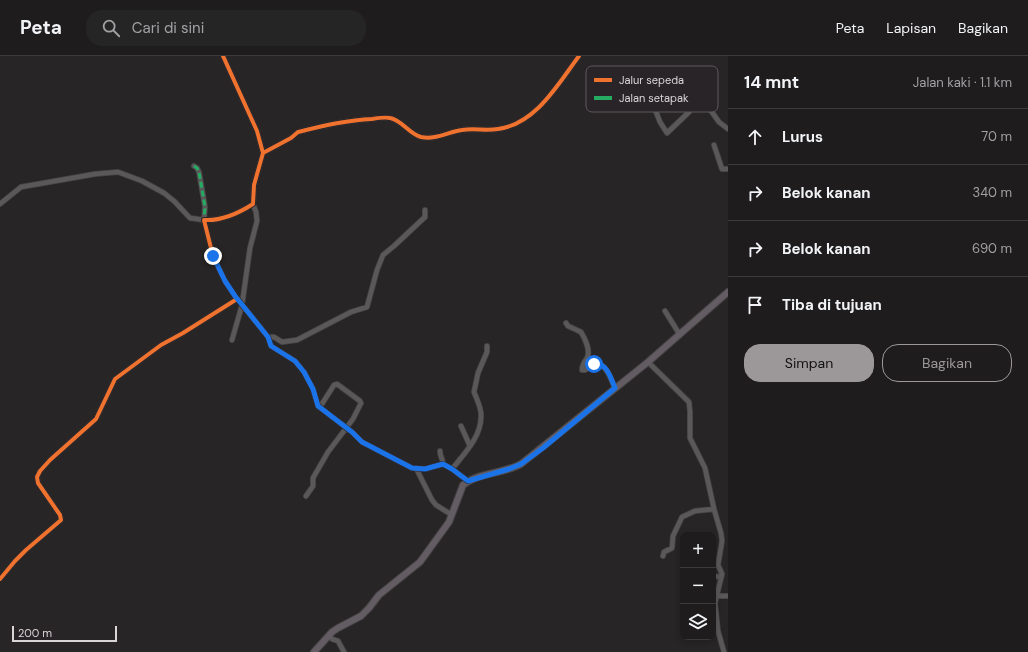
<!DOCTYPE html>
<html lang="id">
<head>
<meta charset="utf-8">
<style>
  body { margin:0; font-family:"DM Sans",sans-serif; background:#262526; color:#f1f3f6 }
  .controls { position:absolute; right:12px; bottom:12px; display:grid; overflow:hidden; border-radius:8px; box-shadow:0 2px 6px #0003 }
  .controls button { width:36px; height:36px; display:grid; place-items:center; padding:0; border:0; border-bottom:1px solid #3c3a3b; background:#1e1c1d; color:#f1f3f6; font:20px sans-serif }
  .scale { position:absolute; left:12px; bottom:10px; width:105px; box-sizing:border-box; padding-left:4px; border:2px solid #dad6d8; border-top:0; font-size:11px; line-height:14px; white-space:nowrap; color:#dad6d8; -webkit-text-stroke:3px #292427; paint-order:stroke }
  .stop { position:absolute; width:12px; height:12px; margin:-9px; border:3px solid #1a73e8; border-radius:50%; background:#fff }
  .stop.end { background:#1a73e8; border-color:#fff; box-shadow:0 1px 4px #0008 }
  .list { margin:0; padding:0; list-style:none }
  h2 { display:flex; justify-content:space-between; align-items:center; height:52px; margin:0; padding:0 16px; font-size:17px }
  h2 small { font-size:13px; font-weight:400; color:#a1a1a4 }
  .list li { display:grid; grid-template-columns:26px 1fr auto; gap:12px; align-items:center; box-sizing:border-box; height:56px; padding:0 16px; border-top:1px solid #3c3a3b }
  .list b { display:block; font-size:15px; white-space:nowrap }
  .list em { font-size:13px; font-style:normal; color:#a1a1a4 }
  .actions { display:flex; gap:8px; padding:12px 16px }
  .actions a { flex:1; padding:9px 0; border:1px solid #9c989a; border-radius:16px; text-align:center; font-size:14px; color:#9c989a }
  .actions .main { background:#9c989a; color:#111 }
  .icon { flex:none; width:22px; height:22px; fill:none; stroke:currentColor; stroke-width:2; stroke-linecap:round; stroke-linejoin:round }
  .map { position:relative; flex:none; width:728px; height:596px; overflow:hidden }
  header { display:flex; align-items:center; gap:24px; box-sizing:border-box; height:56px; padding:0 20px; background:#1e1c1d; border-bottom:1px solid #3c3a3b }
  header strong { font-size:19px }
  nav { display:flex; gap:22px; margin-inline-start:auto; font-size:14px }
  .search { width:280px; height:36px; background:#262526; display:flex; align-items:center; gap:10px; box-sizing:border-box; padding:0 14px; border-radius:16px; color:#a1a1a4; font-size:15px }
  main { display:flex }
  aside { flex:1; background:#1e1c1d }
  .map>svg:first-child { display:block }
  .lines { fill:none; stroke-linecap:round; stroke-linejoin:round }
  .minor-casing { stroke:#454344; stroke-width:6 }
  .major-casing { stroke:#454344; stroke-width:8 }
  .minor { stroke:#5a5859; stroke-width:4.5 }
  .major { stroke:#645c63; stroke-width:6 }
  .quiet { stroke:#26ab63; stroke-width:3; stroke-dasharray:6 3; stroke-linecap:butt }
  .cycleway-casing { stroke:#292427; stroke-width:6 }
  .cycleway { stroke:#ef722f; stroke-width:4 }
  .route { stroke:#1a73e8; stroke-width:5 }
  .key { fill:#292427; stroke:#5e595c; stroke-width:1 }
  .key-label { font-size:11px; fill:#dad6d8 }
</style>
</head>
<body>
<header>
<strong>Peta</strong>
<div class="search"><svg class="icon" aria-label="search" viewBox="0 0 24 24"><circle cx="10" cy="10" r="6"/><path d="M15 15l6 6"/></svg>Cari di sini</div>
<nav><a>Peta</a><a>Lapisan</a><a>Bagikan</a></nav>
</header>
<main>
<div class="map">
<svg width="728" height="596" viewBox="0 0 728 596">
  <rect width="100%" height="100%" fill="#282527"/>
  <g class="lines">
    <defs>
      <path id="minor" d="M 223,0 L 257,75 L 263,97 L 254,129 L 253,148 C 239,157 221,165 204,164 L 213,200 L 225,225 L 235,240 L 268,281 L 271,290 L 295,305 L 304,316 L 313,333 L 318,350 L 353,377 L 362,386 L 412,412 L 425,413 L 443,408 L 452,413 L 468,425
        M 668,37 L 679,38 L 690,51 L 697,46 L 709,52 L 719,66 L 728,73
        M 653,48 L 660,66 L 667,77 L 689,56 L 691,50
        M 714,89 L 722,113 L 728,113
        M 263,97 L 291,82 L 298,76 C 323,70 347,64 372,63 C 378,62 385,61 390,62 C 402,64 409,78 421,81 C 436,84 448,76 462,74 C 474,72 486,75 498,73 C 536,68 558,28 579,0
        M 0,148 L 21,131 L 95,118 L 118,116 L 142,125 L 164,137 L 174,145 L 190,162 L 204,164 L 205,151 L 199,116 L 197,112 L 194,110
        M 665,255 L 680,279
        M 566,267 L 568,270 L 581,276 C 585,283 591,294 587,302 C 584,306 582,309 582,314 L 585,314 L 596,307 C 608,310 610,322 615,332
        M 268,281 L 274,281 L 282,286 L 297,284 L 351,256 L 367,251 L 377,214 L 383,199 L 394,190 L 425,161 L 425,154
        M 232,284 L 242,249 L 250,192 L 257,165 L 256,156 L 253,148
        M 648,306 L 689,346 L 690,356 L 690,382 L 705,412 L 714,453 L 721,477 L 722,485 L 718,509 L 722,518 L 715,547 L 718,575 L 724,596
        M 461,370 L 470,390
        M 440,395 C 440,401 443,403 443,408
        M 416,412 L 432,444 L 436,449 L 452,459
        M 452,413 C 464,398 481,381 481,361 C 482,353 477,344 474,336 L 478,317 L 487,296 L 487,290
        M 306,440 L 313,430 L 313,422 L 328,396 L 353,363 L 361,347 L 360,345 L 337,328 L 334,329 L 320,351
        M 663,500 L 664,496 L 672,492 L 673,480 L 682,461 L 695,455 L 714,453
        M 713,520 L 721,521
        M 0,523 L 15,505 L 26,494 L 61,464 L 60,459 L 38,427 L 37,421 L 40,415 L 50,404 L 96,363 L 115,323 L 161,289 L 183,277 L 237,243
        M 716,540 L 728,540
        M 329,579 L 332,583 L 338,585 L 344,596"/>
      <path id="major" d="M 314,596 L 332,576 L 338,572 L 361,560 L 369,552 L 379,539 L 420,506 L 449,466 L 463,429 C 479,416 503,418 521,408 L 648,306 L 728,236"/>
    </defs>
    <!-- minor casing -->
    <use href="#minor" class="minor-casing"/>
    <!-- major casing -->
    <use href="#major" class="major-casing"/>
    <!-- minor -->
    <use href="#minor" class="minor"/>
    <!-- major -->
    <use href="#major" class="major"/>
    <!-- quiet -->
    <path class="quiet" d="M 194,110 L 197,112 L 199,116 L 205,151 L 204,164"/>
    <defs>
      <path id="cycleway" d="M 223,0 L 257,75 L 263,97 L 254,129 L 253,148 C 239,157 221,165 204,164 L 213,200 L 225,225 L 235,240 L 268,281 L 271,290 L 295,305 L 304,316 L 313,333 L 318,350 L 353,377 L 362,386 L 412,412 L 425,413 L 443,408 L 452,413 L 468,425
        M 263,97 L 291,82 L 298,76 C 323,70 347,64 372,63 C 378,62 385,61 390,62 C 402,64 409,78 421,81 C 436,84 448,76 462,74 C 474,72 486,75 498,73 C 536,68 558,28 579,0
        M 0,523 L 15,505 L 26,494 L 61,464 L 60,459 L 38,427 L 37,421 L 40,415 L 50,404 L 96,363 L 115,323 L 161,289 L 183,277 L 237,243"/>
    </defs>
    <!-- cycleway casing -->
    <use href="#cycleway" class="cycleway-casing"/>
    <!-- cycleway -->
    <use href="#cycleway" class="cycleway"/>
  </g>
  <g class="lines">
    <!-- route -->
    <path class="route" d="M 213,200 L 225,225 L 235,240 L 268,281 L 271,290 L 295,305 L 304,316 L 313,333 L 318,350 L 352,376 L 362,386 L 412,412 L 425,413 L 443,408 L 452,413 L 468,425 L 509,413 L 521,408 L 543,392 L 615,332 C 611,323 607,306 594,308"/>
  </g>
  <!-- legend -->
  <rect x="586" y="10" width="132" height="46" rx="6" class="key"/>
  <rect x="594" y="22" width="18" height="4" fill="#ef722f"/>
  <rect x="594" y="40" width="18" height="4" fill="#26ab63"/>
  <g class="key-label">
    <text x="619" y="28">Jalur sepeda</text>
    <text x="619" y="46">Jalan setapak</text>
  </g>
</svg>
<div class="controls">
<button>+</button>
<button>−</button>
<button><svg class="icon" aria-label="layers" viewBox="0 0 24 24"><path d="M12 4l9 5-9 5-9-5zM3 14l9 5 9-5"/></svg></button>
</div>
<div class="scale">200 m</div>
<div class="stop" style="left:594px;top:308px"></div>
<div class="stop end" style="left:213px;top:200px"></div>
</div>
<aside>
<h2>14 mnt<small>Jalan kaki · 1.1 km</small></h2>
<ul class="list">
<li><svg class="icon" aria-label="ahead" viewBox="0 0 24 24"><path d="M12 20V5M6 11l6-6 6 6"/></svg><div><b>Lurus</b></div><em>70 m</em></li>
<li><svg class="icon" aria-label="right" viewBox="0 0 24 24"><path d="M7 20v-9h11M14 6l5 5-5 5"/></svg><div><b>Belok kanan</b></div><em>340 m</em></li>
<li><svg class="icon" aria-label="right" viewBox="0 0 24 24"><path d="M7 20v-9h11M14 6l5 5-5 5"/></svg><div><b>Belok kanan</b></div><em>690 m</em></li>
<li><svg class="icon" aria-label="arrive" viewBox="0 0 24 24"><path d="M6 21V4h12l-3 4 3 4H6"/></svg><div><b>Tiba di tujuan</b></div></li>
</ul>
<div class="actions"><a class="main">Simpan</a><a>Bagikan</a></div>
</aside>
</main>
</body>
</html>
